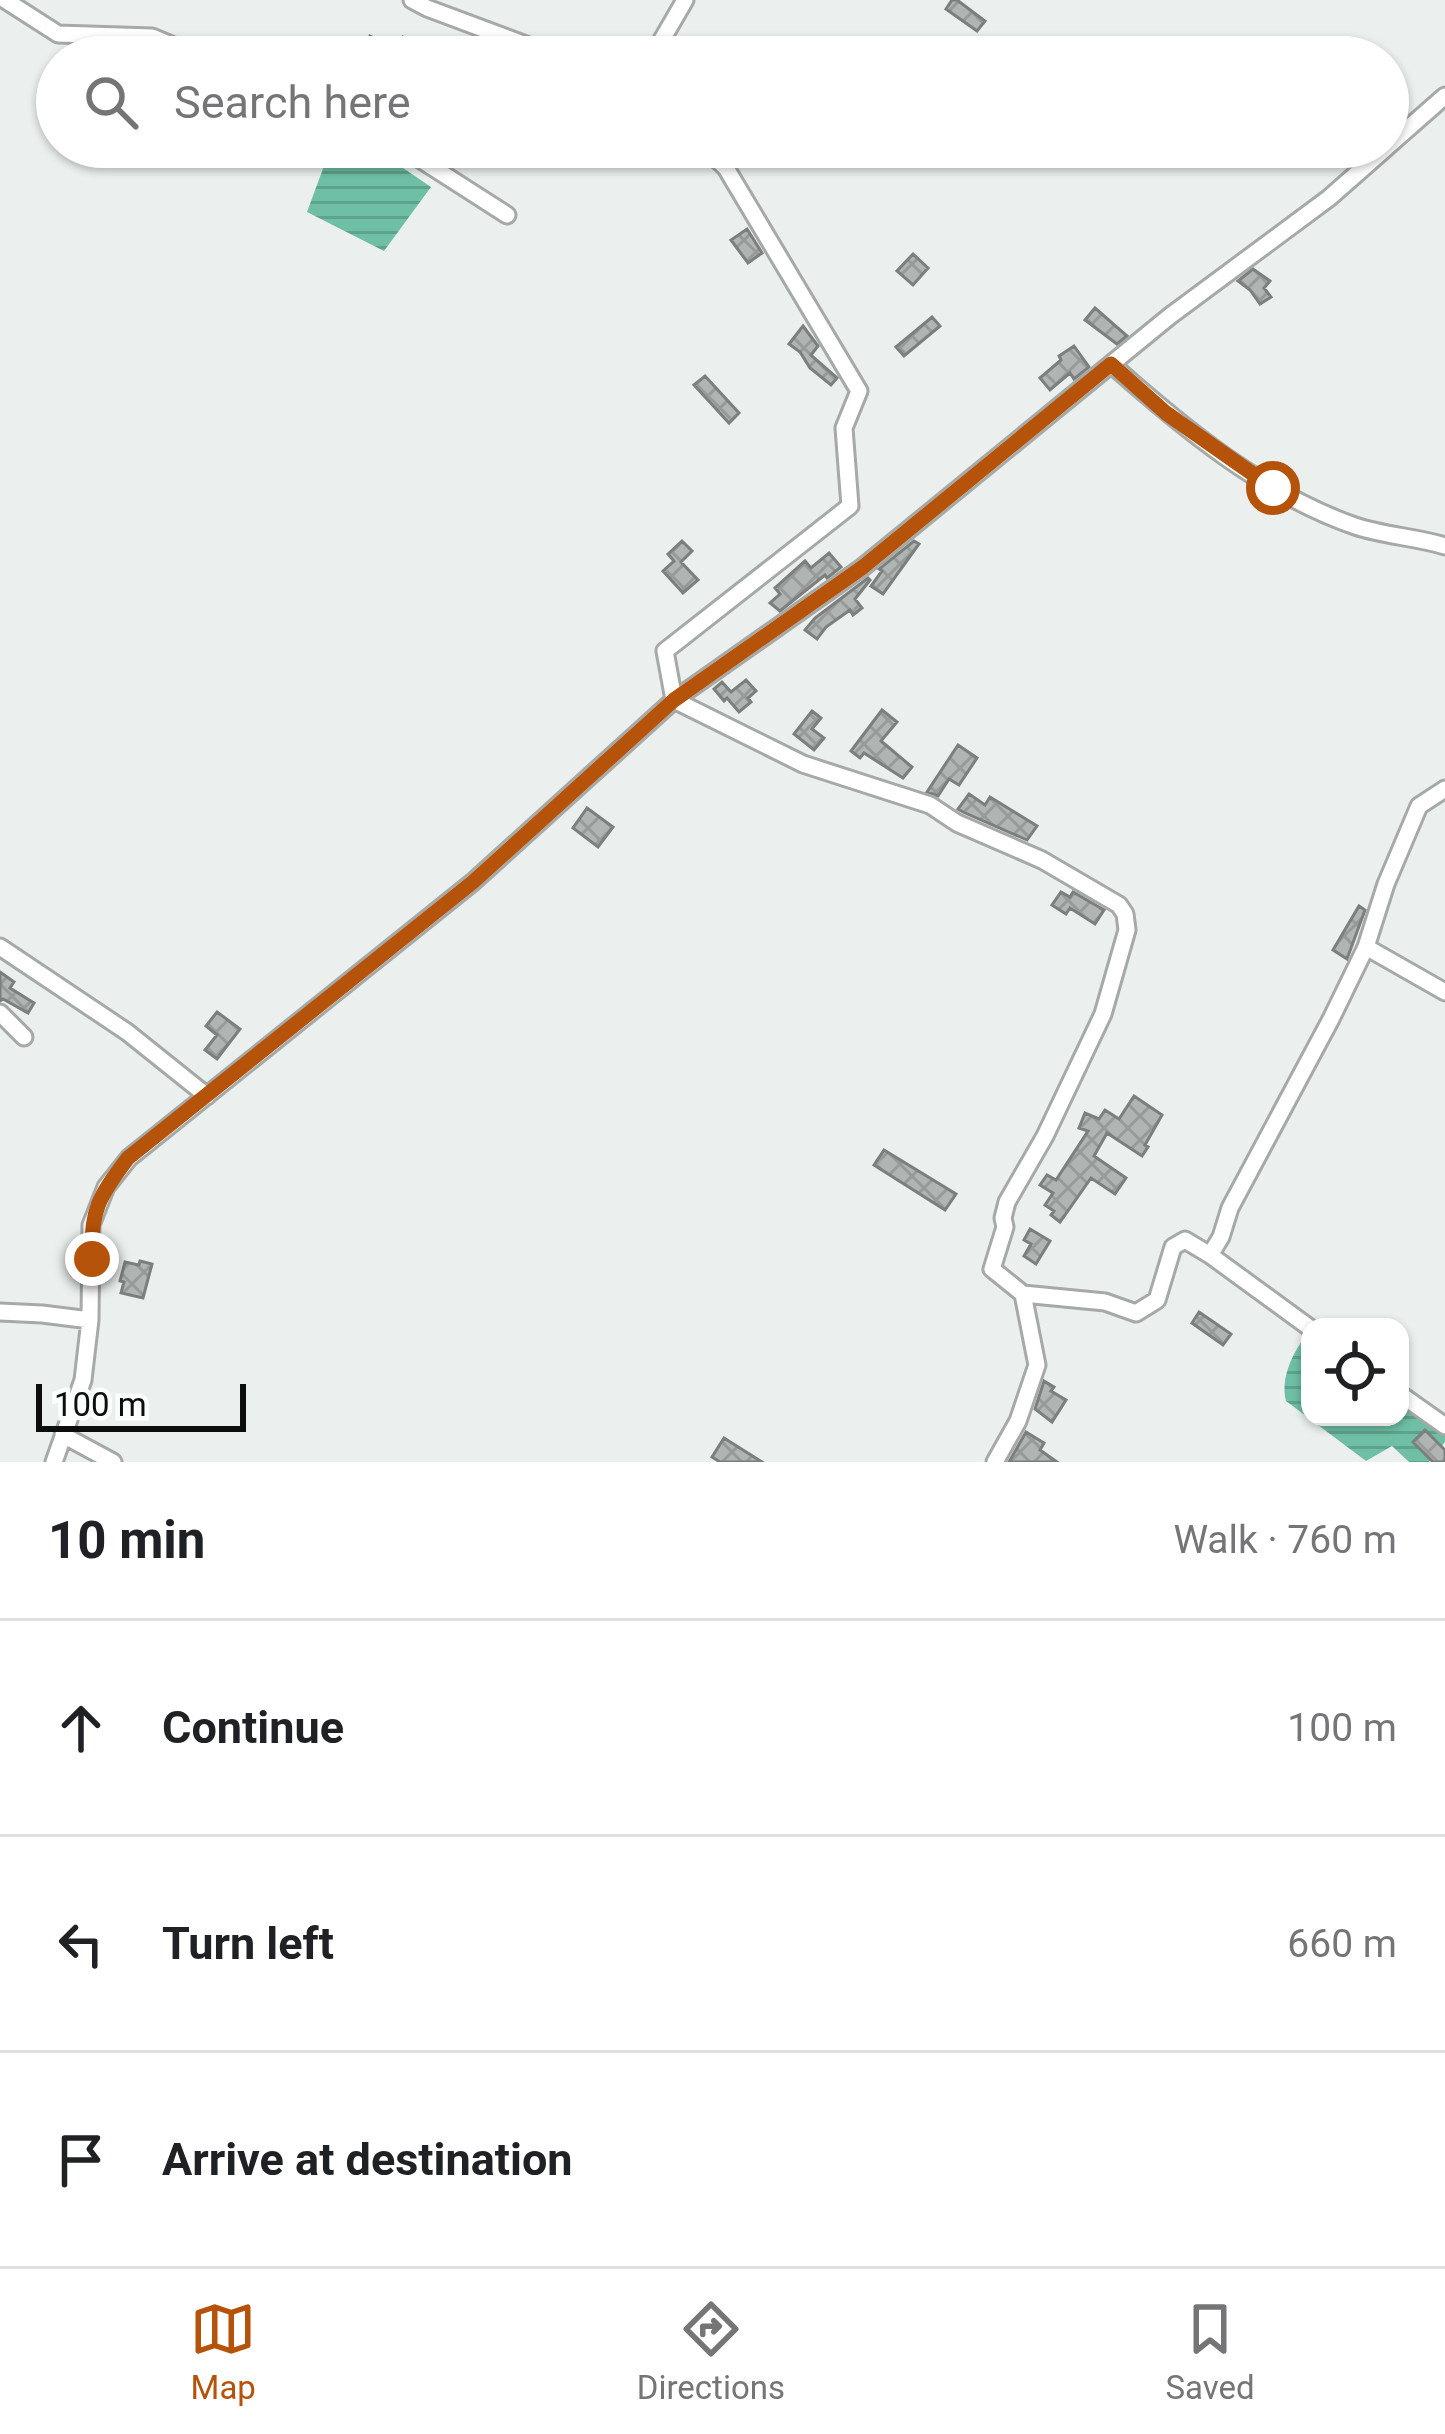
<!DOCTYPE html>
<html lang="en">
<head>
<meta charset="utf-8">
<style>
  body { margin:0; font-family:Roboto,sans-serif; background:#f6f6f6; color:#202124 }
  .controls { position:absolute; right:36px; bottom:36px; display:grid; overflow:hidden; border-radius:24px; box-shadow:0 3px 9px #0004 }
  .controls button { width:108px; height:108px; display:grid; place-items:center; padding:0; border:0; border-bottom:3px solid #e0e0e0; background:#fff; color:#202124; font:60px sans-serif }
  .scale { position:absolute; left:36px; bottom:30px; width:210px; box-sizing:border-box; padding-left:12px; border:6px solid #0c0d0d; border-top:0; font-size:33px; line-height:42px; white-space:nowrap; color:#0c0d0d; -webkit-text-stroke:9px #f9fdfb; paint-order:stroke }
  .stop { position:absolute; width:36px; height:36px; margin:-27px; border:9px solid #b45309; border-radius:50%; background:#fff }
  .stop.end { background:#b45309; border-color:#fff; box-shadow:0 3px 12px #0008 }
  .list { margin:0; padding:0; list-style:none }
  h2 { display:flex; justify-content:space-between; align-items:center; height:156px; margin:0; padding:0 48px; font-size:51px }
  h2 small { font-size:39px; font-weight:400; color:#757577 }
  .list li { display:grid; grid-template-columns:78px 1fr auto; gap:36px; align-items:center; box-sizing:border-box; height:216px; padding:0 48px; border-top:3px solid #e0e0e0 }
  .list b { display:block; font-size:45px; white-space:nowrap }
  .list em { font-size:39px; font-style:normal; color:#757577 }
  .icon { flex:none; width:66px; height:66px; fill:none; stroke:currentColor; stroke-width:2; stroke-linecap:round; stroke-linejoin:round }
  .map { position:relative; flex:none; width:1445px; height:1462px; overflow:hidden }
  .search { position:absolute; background:#fff; box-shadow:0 3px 9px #0004; left:36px; right:36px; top:36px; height:132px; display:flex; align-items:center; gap:30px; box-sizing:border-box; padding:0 42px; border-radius:66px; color:#757577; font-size:45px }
  .sheet { height:804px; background:#fff }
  nav { display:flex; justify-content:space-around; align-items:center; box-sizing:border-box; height:168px; border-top:3px solid #e0e0e0; background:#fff; font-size:33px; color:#757577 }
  nav a { display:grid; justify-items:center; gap:6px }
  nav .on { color:#b45309 }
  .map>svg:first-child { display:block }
  .water { fill:url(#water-rules) }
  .building { fill:url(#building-cross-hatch); stroke:#7b7f7d; stroke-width:3 }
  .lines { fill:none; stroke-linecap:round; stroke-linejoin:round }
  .street-casing { stroke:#a5a9a7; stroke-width:21 }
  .street { stroke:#fff; stroke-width:15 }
  .route { stroke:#b45309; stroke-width:15 }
</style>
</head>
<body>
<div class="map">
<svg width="1445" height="1462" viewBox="0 0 1445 1462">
  <defs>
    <pattern id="water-rules" width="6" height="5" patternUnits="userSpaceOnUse" patternTransform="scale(3)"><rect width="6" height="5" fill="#6ebfa5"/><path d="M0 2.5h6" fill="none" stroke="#5ea38d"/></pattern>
    <pattern id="building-cross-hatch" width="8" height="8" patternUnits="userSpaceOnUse" patternTransform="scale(3)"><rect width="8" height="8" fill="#b0b4b2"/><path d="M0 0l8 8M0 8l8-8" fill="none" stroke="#969a98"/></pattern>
  </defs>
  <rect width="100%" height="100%" fill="#ebf0ee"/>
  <!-- water -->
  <path class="water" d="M 331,147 L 363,147 L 381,153 L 431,187 L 384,251 L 307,212 Z
    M 1307,1335 L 1310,1335 L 1310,1417 L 1400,1417 L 1400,1399 L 1445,1431 L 1445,1442 L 1429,1462 L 1409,1462 L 1392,1446 L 1366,1461 L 1286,1401 C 1280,1379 1293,1351 1307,1335 Z"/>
  <!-- building -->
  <path class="building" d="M 952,0 L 957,0 L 985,21 L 977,31 L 946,9 Z
    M 370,36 L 396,49 L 403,37 L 417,45 L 411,56 L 413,57 L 359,57 Z
    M 747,229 L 762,253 L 748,263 L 731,240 Z
    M 913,254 L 928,268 L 913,285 L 897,271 Z
    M 1253,269 L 1270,281 L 1264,288 L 1271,297 L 1260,304 L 1250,290 L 1238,281 Z
    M 1095,308 L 1127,336 L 1117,344 L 1085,320 Z
    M 932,317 L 940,326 L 904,356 L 896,347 Z
    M 803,326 L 818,346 L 811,355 L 837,378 L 831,385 L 810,368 L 800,352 L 789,344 Z
    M 1074,346 L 1089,367 L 1074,379 L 1070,373 L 1050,390 L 1040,378 L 1061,360 L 1059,356 Z
    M 705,376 L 739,413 L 729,423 L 694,385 Z
    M 682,541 L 692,551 L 681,562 L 698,580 L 683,593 L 663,571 L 674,561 L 668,554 Z
    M 914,541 L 919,544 L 883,594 L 871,586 L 882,571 L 879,569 Z
    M 829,553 L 841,567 L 827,578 L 825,575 L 780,611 L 770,603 L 780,594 L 775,588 L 805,561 L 811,568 Z
    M 868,578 L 870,580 L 855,599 L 862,608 L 853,615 L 850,610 L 826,627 L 817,639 L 805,630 L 815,618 Z
    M 746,680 L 756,691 L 748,698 L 751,702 L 739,712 L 727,698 L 724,701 L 714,689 L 722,682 L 731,692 Z
    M 882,710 L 897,722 L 881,741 L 912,767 L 903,778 L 864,753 L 860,758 L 851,751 Z
    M 812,711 L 821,718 L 812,729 L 824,738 L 814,750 L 794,734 Z
    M 958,745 L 977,758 L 959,785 L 949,779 L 938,796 L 927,792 Z
    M 969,794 L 985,805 L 990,797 L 1037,826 L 1027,840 L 963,812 L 958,809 Z
    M 587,808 L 613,827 L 598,847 L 573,828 Z
    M 1061,892 L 1070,897 L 1073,892 L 1104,910 L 1095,924 L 1070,908 L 1066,914 L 1052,905 Z
    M 1359,906 L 1365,910 L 1347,959 L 1333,950 Z
    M 0,972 L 14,982 L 10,988 L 34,1003 L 28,1013 L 3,999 L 0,1001 Z
    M 217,1012 L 240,1029 L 217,1059 L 205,1050 L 217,1035 L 206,1026 Z
    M 1134,1096 L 1162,1115 L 1145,1145 L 1148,1147 L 1142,1156 L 1107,1133 L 1094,1156 L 1126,1178 L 1115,1194 L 1091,1178 L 1060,1222 L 1051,1215 L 1054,1211 L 1045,1205 L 1053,1193 L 1040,1185 L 1047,1175 L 1056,1180 L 1088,1131 L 1079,1128 L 1085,1113 L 1099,1119 L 1105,1110 L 1119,1119 Z
    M 884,1150 L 956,1194 L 945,1210 L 874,1165 Z
    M 1030,1229 L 1050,1241 L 1036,1264 L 1024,1256 L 1031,1244 L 1024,1240 Z
    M 140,1261 L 152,1264 L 143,1298 L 121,1293 L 124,1282 L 120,1281 L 125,1262 L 139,1265 Z
    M 1199,1312 L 1231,1334 L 1223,1345 L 1192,1323 Z
    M 1044,1381 L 1054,1387 L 1051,1391 L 1066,1400 L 1052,1422 L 1035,1409 Z
    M 1425,1430 L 1445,1450 L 1445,1462 L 1433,1462 L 1413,1442 Z
    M 1026,1432 L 1044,1443 L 1040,1450 L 1057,1462 L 1009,1462 Z
    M 724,1438 L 762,1462 L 720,1462 L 712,1457 Z"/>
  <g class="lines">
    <defs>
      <path id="street" d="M 5,0 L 58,34 L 152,37 L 200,57
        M 412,0 L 427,8 L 558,57
        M 652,57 L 685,0
        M 1388,146 L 1445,96
        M 401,147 L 507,215
        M 704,147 L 726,168 L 859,391 L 844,428 L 850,506 L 665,651 L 674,700 L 803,764 L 930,805 L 957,823 L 1042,860 L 1119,905 L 1125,914 L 1127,930 L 1103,1014 L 1045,1136 L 1007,1202 L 1003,1218 L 1005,1227 L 992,1269 L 1023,1294 L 1037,1365 L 1018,1421 L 995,1462
        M 1111,364 C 1183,428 1263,494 1355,526 C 1385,536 1416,537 1445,546
        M 0,947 L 127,1032 L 207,1096
        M 1366,947 L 1445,992
        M 0,1013 L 24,1037
        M 1023,1294 L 1105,1302 L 1136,1313 L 1157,1300 L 1173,1247 L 1185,1240 L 1210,1255
        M 0,1312 L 42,1314 L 90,1320
        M 1310,1328 L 1210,1255 L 1221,1237 L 1230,1208 L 1331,1019 L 1366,947 L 1386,884 L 1419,806 L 1445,789
        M 1400,1394 L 1445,1426
        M 63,1435 L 113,1462
        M 54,1462 L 83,1380 L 90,1320 L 91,1225 L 106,1187 L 129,1158 L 473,882 L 674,700 L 863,567 L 1170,316 L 1329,198 L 1387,147"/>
    </defs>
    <!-- street casing -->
    <use href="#street" class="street-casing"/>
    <!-- street -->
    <use href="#street" class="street"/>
  </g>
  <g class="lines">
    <!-- route -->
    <path class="route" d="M 92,1259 C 90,1211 99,1196 128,1158 L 473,882 L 674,700 L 863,567 L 1111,364 L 1166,413 L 1273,488"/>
  </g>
</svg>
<div class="controls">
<button><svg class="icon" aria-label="locate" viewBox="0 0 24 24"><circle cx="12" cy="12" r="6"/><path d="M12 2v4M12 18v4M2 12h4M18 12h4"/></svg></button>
</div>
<div class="scale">100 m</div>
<div class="stop" style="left:1273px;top:488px"></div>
<div class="stop end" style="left:92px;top:1259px"></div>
<div class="search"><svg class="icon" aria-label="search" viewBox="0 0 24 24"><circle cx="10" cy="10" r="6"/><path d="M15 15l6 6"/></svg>Search here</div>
</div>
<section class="sheet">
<h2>10 min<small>Walk · 760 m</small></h2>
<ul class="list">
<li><svg class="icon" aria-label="ahead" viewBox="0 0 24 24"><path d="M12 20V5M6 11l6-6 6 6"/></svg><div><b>Continue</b></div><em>100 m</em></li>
<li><svg class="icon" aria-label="left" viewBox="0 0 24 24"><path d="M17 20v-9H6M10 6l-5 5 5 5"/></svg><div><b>Turn left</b></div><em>660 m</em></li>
<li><svg class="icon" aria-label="arrive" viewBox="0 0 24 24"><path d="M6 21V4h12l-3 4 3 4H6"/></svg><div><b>Arrive at destination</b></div></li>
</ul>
</section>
<nav>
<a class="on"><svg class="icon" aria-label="map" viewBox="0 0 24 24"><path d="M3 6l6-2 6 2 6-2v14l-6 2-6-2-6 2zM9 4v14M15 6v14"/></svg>Map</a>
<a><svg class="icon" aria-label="directions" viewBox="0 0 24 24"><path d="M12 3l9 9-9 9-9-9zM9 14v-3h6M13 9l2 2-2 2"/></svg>Directions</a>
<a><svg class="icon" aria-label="saved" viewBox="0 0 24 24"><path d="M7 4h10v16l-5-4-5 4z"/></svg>Saved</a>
</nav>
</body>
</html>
